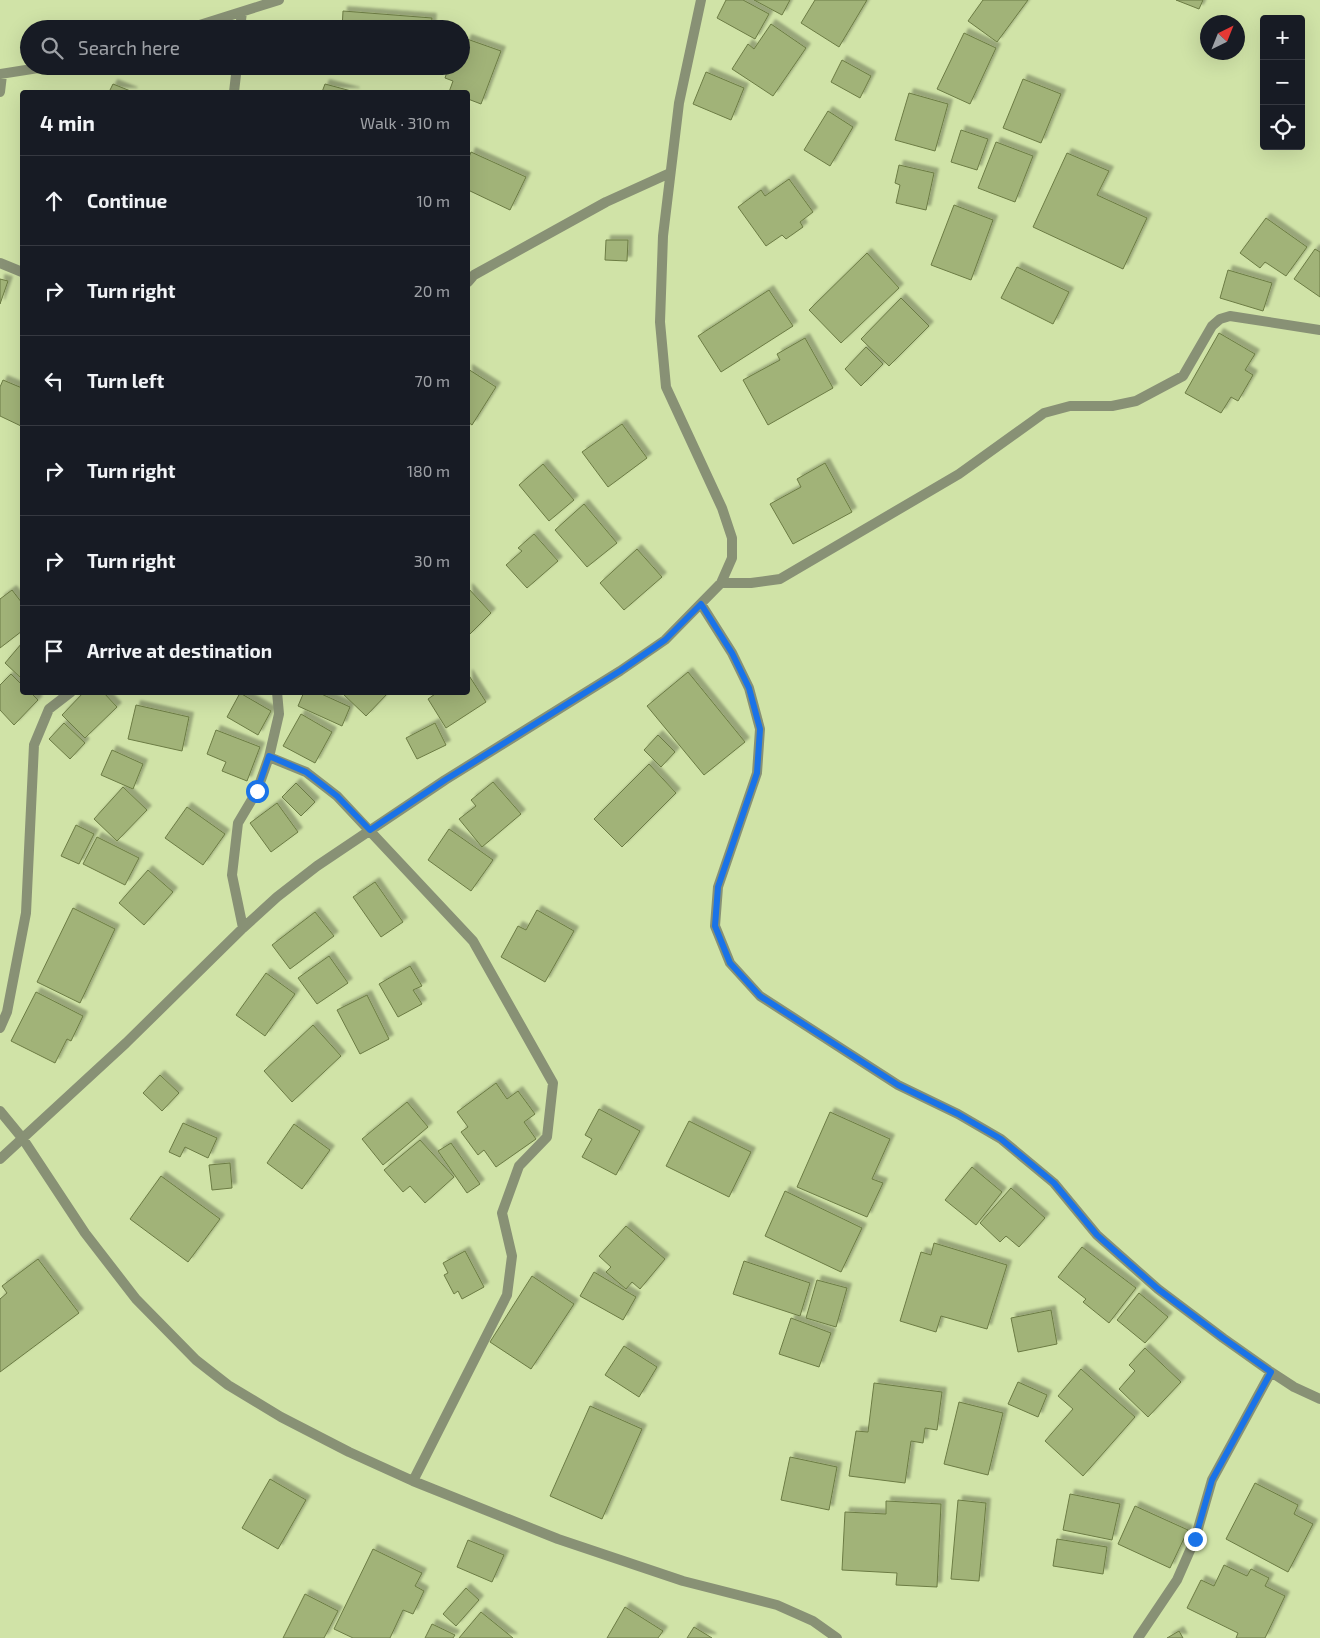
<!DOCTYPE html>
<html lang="en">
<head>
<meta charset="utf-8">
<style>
  body { margin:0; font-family:"Exo 2",sans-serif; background:#20242c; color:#f1f3f6 }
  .controls { position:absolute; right:15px; top:15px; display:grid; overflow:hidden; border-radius:5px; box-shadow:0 5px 20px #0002 }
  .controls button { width:45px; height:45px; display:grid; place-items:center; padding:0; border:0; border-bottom:1px solid #363941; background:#171b24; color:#f1f3f6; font:25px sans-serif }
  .compass { position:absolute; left:1200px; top:15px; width:45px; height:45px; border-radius:50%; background:#171b24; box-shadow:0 5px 20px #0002; rotate:43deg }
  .stop { position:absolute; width:15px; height:15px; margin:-11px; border:4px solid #1a73e8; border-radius:50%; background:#fff }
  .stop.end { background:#1a73e8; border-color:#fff; box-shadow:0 1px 5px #0008 }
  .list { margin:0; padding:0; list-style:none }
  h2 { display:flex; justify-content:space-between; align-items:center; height:65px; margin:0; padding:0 20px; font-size:21px }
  h2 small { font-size:16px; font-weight:400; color:#9ea1a6 }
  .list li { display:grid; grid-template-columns:32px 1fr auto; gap:15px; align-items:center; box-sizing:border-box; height:90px; padding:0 20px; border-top:1px solid #363941 }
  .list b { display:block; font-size:19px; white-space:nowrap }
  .list em { font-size:16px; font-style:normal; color:#9ea1a6 }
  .icon { flex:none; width:28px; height:28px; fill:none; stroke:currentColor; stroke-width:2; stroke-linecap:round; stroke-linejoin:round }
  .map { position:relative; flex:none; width:1320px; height:1638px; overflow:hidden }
  .search { position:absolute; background:#171b24; box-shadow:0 5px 20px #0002; left:20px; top:20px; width:450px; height:55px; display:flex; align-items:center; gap:12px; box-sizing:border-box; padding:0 18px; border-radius:28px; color:#9ea1a6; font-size:19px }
  .panel { position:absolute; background:#171b24; box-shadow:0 5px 20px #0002; left:20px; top:90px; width:450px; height:605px; border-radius:5px }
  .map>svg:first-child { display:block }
  .building { fill:#a1b378; stroke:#6c7c44; filter:url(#shadow) }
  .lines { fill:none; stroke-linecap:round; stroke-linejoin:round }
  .street { stroke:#889175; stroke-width:10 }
  .route { stroke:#1a73e8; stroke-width:6 }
</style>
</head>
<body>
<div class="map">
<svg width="1320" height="1638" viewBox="0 0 1320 1638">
  <defs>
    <filter id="shadow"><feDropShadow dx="4.5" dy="-4.5" stdDeviation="1" flood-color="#0004"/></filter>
  </defs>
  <rect width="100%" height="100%" fill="#d0e3a7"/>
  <!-- building -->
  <path class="building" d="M 726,0 L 743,0 L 769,14 L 755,39 L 717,18 Z
    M 754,0 L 790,0 L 782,15 Z
    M 815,0 L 867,0 L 839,47 L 801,23 Z
    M 983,0 L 1028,0 L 997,42 L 968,21 Z
    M 1176,0 L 1203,0 L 1199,9 Z
    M 343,11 L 432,18 L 431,29 L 342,29 Z
    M 771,24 L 806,48 L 773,96 L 732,69 L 748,44 L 754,49 Z
    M 964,33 L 996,48 L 970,104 L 937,89 Z
    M 467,39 L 501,51 L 481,104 L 468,99 L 468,92 L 449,92 L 453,81 L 445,78 L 449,66 L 461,66 L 461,52 L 462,52 Z
    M 842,60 L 871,76 L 860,98 L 831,82 Z
    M 706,72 L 744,88 L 731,120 L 693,104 Z
    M 1023,79 L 1061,94 L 1041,143 L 1003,128 Z
    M 113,84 L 133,92 L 109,92 Z
    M 325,84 L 355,92 L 322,92 Z
    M 909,93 L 948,104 L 935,151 L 895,140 Z
    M 828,111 L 853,127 L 830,166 L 804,150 Z
    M 961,130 L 988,139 L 977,170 L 951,162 Z
    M 996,142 L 1033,156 L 1015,202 L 978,188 Z
    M 471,152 L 526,177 L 510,210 L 468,190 L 468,160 Z
    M 1067,153 L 1109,171 L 1097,195 L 1147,218 L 1123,269 L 1033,227 Z
    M 899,165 L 934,173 L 926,210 L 896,203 L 900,185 L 895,183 Z
    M 789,179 L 813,212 L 800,222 L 803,227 L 786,239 L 782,235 L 766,246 L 738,207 L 761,190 L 765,196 Z
    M 954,205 L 993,220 L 971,280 L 931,265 Z
    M 1266,218 L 1307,247 L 1286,276 L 1265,262 L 1260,268 L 1240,253 Z
    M 606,240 L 628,240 L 627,261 L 605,260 Z
    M 1315,249 L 1320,252 L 1320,297 L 1294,279 Z
    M 867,253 L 899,288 L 841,343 L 809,310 Z
    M 1017,267 L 1069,292 L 1053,324 L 1001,298 Z
    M 1228,270 L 1272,283 L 1263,311 L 1220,298 Z
    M 0,279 L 8,281 L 0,304 Z
    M 769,290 L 793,326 L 721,372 L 698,336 Z
    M 901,298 L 929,326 L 889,366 L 861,339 Z
    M 1219,333 L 1255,354 L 1245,370 L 1253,375 L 1238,401 L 1231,397 L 1221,413 L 1185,393 Z
    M 805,338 L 833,388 L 768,425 L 743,380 L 780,360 L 777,354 Z
    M 866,347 L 883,364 L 861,386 L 845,369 Z
    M 468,369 L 496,387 L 472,425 L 468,422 Z
    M 3,380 L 22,388 L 21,426 L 0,416 L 0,387 Z
    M 622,424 L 647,458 L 608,487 L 582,452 Z
    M 825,463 L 852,512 L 793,544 L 770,504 L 801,487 L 797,479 Z
    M 543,464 L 574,500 L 549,521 L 519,485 Z
    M 584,504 L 617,543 L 587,567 L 555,530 Z
    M 534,534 L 558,561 L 527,588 L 506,565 L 522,551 L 518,548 Z
    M 637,549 L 662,577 L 624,610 L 600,583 Z
    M 468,588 L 491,613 L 468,636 Z
    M 12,590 L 22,603 L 22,631 L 0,648 L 0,599 Z
    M 22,643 L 22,679 L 5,663 Z
    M 688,672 L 745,742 L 704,775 L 647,706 Z
    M 11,674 L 22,685 L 22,692 L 30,692 L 38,700 L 14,725 L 0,710 L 0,685 Z
    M 468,674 L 486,702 L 446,728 L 428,699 L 438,692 L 468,692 Z
    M 84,692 L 103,692 L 117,707 L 85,738 L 62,715 Z
    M 304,692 L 317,692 L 350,707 L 342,726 L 298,706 Z
    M 341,692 L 389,692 L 366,716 Z
    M 240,693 L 271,711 L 258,735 L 227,717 Z
    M 136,705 L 189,717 L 182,751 L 128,739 Z
    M 301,714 L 332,732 L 315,763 L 283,746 Z
    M 64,723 L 85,743 L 70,759 L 49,739 Z
    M 435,723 L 446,745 L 417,759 L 406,738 Z
    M 216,730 L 260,747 L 247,781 L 222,771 L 226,762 L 207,754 Z
    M 658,735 L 675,752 L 661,767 L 644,750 Z
    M 112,750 L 143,764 L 133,789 L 101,775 Z
    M 649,764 L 676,793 L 622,847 L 594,819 Z
    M 493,782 L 521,814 L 482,847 L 459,819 L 476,806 L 471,800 Z
    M 296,783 L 315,802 L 301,816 L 282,797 Z
    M 123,787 L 147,810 L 117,841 L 94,819 Z
    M 277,803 L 298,832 L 271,852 L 250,823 Z
    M 187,807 L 225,834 L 203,865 L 165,838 Z
    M 76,825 L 94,834 L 79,864 L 61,856 Z
    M 449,829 L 493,860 L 471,891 L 428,860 Z
    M 97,837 L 139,858 L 125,885 L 83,864 Z
    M 148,870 L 173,892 L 144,925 L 119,903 Z
    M 375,882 L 403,922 L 381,937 L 353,897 Z
    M 73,908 L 115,929 L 80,1003 L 37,982 Z
    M 537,910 L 574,931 L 545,982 L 501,957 L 518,926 L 526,930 Z
    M 315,912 L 334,936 L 290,969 L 272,945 Z
    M 329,956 L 348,983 L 317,1004 L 298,978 Z
    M 410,966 L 422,986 L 413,990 L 422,1004 L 398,1017 L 379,984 Z
    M 266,973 L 295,994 L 265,1036 L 236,1015 Z
    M 36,992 L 83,1016 L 71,1041 L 67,1039 L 55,1063 L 11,1041 Z
    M 367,995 L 389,1039 L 360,1054 L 337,1010 Z
    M 313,1025 L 341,1056 L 292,1102 L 264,1071 Z
    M 160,1075 L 179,1093 L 162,1111 L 143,1093 Z
    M 496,1083 L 507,1099 L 518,1091 L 535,1114 L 524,1122 L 536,1139 L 496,1167 L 484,1150 L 478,1155 L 461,1132 L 468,1127 L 457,1112 Z
    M 407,1102 L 428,1127 L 383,1165 L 362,1139 Z
    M 599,1109 L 640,1131 L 616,1175 L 582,1157 L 592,1139 L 585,1135 Z
    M 830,1112 L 890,1139 L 872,1179 L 883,1183 L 867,1217 L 797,1187 Z
    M 689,1121 L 751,1152 L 729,1197 L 666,1166 Z
    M 183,1123 L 217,1138 L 208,1158 L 185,1147 L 180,1157 L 169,1152 Z
    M 294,1124 L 330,1150 L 302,1189 L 267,1163 Z
    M 420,1140 L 454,1177 L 425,1203 L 410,1186 L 403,1192 L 384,1170 Z
    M 451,1143 L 480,1184 L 467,1193 L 438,1151 Z
    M 230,1163 L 232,1188 L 212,1190 L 209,1165 Z
    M 972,1167 L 1002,1192 L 976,1225 L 945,1200 Z
    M 161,1176 L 220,1219 L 188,1262 L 130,1219 Z
    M 1011,1188 L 1045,1218 L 1019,1247 L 1006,1236 L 1000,1242 L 980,1223 Z
    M 785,1191 L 862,1228 L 841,1272 L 765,1236 Z
    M 626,1226 L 665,1259 L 640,1289 L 632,1282 L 626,1289 L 606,1272 L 611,1267 L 599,1256 Z
    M 934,1243 L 1007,1265 L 987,1329 L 941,1316 L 936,1332 L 900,1321 L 921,1252 L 931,1255 Z
    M 1082,1247 L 1136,1288 L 1109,1323 L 1083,1302 L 1086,1299 L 1058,1277 Z
    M 465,1251 L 484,1287 L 462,1299 L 458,1291 L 454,1294 L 444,1275 L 448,1273 L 443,1263 Z
    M 38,1259 L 79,1313 L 0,1372 L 0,1299 L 7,1293 L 2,1286 Z
    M 744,1261 L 810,1283 L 800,1316 L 733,1294 Z
    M 594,1272 L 636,1297 L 623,1320 L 580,1296 Z
    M 532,1276 L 574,1304 L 531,1369 L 490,1342 Z
    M 817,1280 L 847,1288 L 836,1327 L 806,1318 Z
    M 1139,1293 L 1168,1317 L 1145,1343 L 1117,1320 Z
    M 1051,1310 L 1057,1344 L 1018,1352 L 1011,1318 Z
    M 791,1318 L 831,1333 L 819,1367 L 779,1354 Z
    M 624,1346 L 657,1367 L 639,1397 L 605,1375 Z
    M 1145,1348 L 1181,1382 L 1148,1417 L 1119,1389 L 1135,1371 L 1129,1365 Z
    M 1081,1369 L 1135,1417 L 1083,1476 L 1045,1441 L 1073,1409 L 1058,1396 Z
    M 1018,1382 L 1047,1395 L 1038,1417 L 1008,1404 Z
    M 874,1383 L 942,1392 L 937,1430 L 925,1428 L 923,1443 L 911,1441 L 905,1483 L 849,1476 L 856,1431 L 868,1432 Z
    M 959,1402 L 1003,1413 L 988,1475 L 944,1464 Z
    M 590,1406 L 642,1429 L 602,1519 L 550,1496 Z
    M 790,1457 L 837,1467 L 829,1510 L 781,1500 Z
    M 270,1479 L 306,1500 L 278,1549 L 242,1528 Z
    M 1255,1483 L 1298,1505 L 1294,1514 L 1313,1524 L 1288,1572 L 1226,1539 Z
    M 1070,1494 L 1120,1504 L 1112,1540 L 1063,1530 Z
    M 958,1500 L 986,1503 L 979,1581 L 951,1579 Z
    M 886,1501 L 941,1504 L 937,1587 L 896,1585 L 897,1573 L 842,1570 L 845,1512 L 886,1514 Z
    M 1135,1506 L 1188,1530 L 1170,1568 L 1118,1544 Z
    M 1057,1539 L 1107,1547 L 1103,1574 L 1053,1566 Z
    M 468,1540 L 504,1555 L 492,1582 L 457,1567 Z
    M 373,1549 L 422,1573 L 415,1586 L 424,1591 L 413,1614 L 403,1610 L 390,1638 L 353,1638 L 334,1629 Z
    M 1224,1565 L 1247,1576 L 1251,1569 L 1269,1578 L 1265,1586 L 1285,1596 L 1265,1638 L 1236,1638 L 1238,1633 L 1187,1608 L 1201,1580 L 1214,1586 Z
    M 466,1588 L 479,1600 L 456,1626 L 443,1614 Z
    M 305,1594 L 338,1611 L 324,1638 L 283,1638 Z
    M 625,1607 L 663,1631 L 658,1638 L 607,1638 Z
    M 481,1612 L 513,1638 L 459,1638 Z
    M 432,1624 L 455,1635 L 453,1638 L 425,1638 Z
    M 694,1627 L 712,1638 L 687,1638 Z
    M 1179,1631 L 1183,1638 L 1167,1638 Z"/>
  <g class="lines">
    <!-- street -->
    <path class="street" d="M 187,29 L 279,0
      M 240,29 L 242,12
      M 0,74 L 51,66
      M 0,92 L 2,75
      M 234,92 L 237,66
      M 0,263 L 22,272
      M 468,282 L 474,275 L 606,202 L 670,173
      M 721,583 L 751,583 L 780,579 L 959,474 L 1044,413 L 1070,406 L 1112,406 L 1136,401 L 1183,376 L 1212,326 L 1220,319 L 1230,316 L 1320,330
      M 701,604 L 732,653 L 749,688 L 760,729 L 757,773 L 718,887 L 715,926 L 730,963 L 760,996 L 898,1085 L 958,1114 L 1001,1139 L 1054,1183 L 1097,1235 L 1158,1289 L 1223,1338 L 1271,1372 L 1294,1387 L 1320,1399
      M 269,757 L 306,772 L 337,796 L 473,941 L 553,1083 L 547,1137 L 519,1166 L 502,1213 L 512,1256 L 507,1295 L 413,1481
      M 243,928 L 232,875 L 238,823 L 257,791 L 269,757 L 279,714 L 277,692
      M 0,1028 L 7,1012 L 26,913 L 34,745 L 49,709 L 71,692
      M 0,1111 L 23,1139 L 85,1233 L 136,1299 L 196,1360 L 228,1385 L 281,1417 L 349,1452 L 413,1481 L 558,1539 L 683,1581 L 777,1605 L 813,1621 L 837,1638
      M 0,1159 L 126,1043 L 243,928 L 277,897 L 317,866 L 445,780 L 620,671 L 665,640 L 721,583 L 732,558 L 732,538 L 722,508 L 666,387 L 660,322 L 663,236 L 679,103 L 701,0
      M 1138,1638 L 1177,1580 L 1195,1539 L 1212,1480 L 1271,1372"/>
  </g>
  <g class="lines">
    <!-- route -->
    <path class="route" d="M 257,791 L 269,756 L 306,772 L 337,796 L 370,830 L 445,780 L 620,671 L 665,640 L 701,604 L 732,653 L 749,688 L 760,729 L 757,773 L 718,887 L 715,926 L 730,963 L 760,996 L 898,1085 L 958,1114 L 1001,1139 L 1054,1183 L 1097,1235 L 1158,1289 L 1223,1338 L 1271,1372 L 1212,1480 L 1195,1539"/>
  </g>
</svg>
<div class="controls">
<button>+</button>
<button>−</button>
<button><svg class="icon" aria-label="locate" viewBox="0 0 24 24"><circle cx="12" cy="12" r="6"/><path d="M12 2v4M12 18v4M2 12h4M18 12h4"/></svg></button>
</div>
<svg class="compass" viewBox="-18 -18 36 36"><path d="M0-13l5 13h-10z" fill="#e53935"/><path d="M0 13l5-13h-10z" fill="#9ea1a6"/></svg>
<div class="stop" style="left:257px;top:791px"></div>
<div class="stop end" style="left:1195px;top:1539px"></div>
<div class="search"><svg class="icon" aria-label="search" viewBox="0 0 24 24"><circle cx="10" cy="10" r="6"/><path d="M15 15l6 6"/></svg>Search here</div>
<section class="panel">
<h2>4 min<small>Walk · 310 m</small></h2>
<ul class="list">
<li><svg class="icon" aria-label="ahead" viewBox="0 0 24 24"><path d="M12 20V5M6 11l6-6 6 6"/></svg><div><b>Continue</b></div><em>10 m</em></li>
<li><svg class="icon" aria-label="right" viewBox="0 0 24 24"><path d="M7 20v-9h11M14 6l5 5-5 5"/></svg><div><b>Turn right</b></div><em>20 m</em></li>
<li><svg class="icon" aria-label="left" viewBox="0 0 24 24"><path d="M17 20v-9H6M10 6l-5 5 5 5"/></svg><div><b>Turn left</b></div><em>70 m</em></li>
<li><svg class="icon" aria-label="right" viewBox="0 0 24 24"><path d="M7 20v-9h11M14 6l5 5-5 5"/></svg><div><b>Turn right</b></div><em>180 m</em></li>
<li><svg class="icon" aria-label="right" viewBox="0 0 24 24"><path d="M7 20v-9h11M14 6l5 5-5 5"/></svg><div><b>Turn right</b></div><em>30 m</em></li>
<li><svg class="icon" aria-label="arrive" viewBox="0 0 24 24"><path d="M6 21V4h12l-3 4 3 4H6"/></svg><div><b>Arrive at destination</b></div></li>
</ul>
</section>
</div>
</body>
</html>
